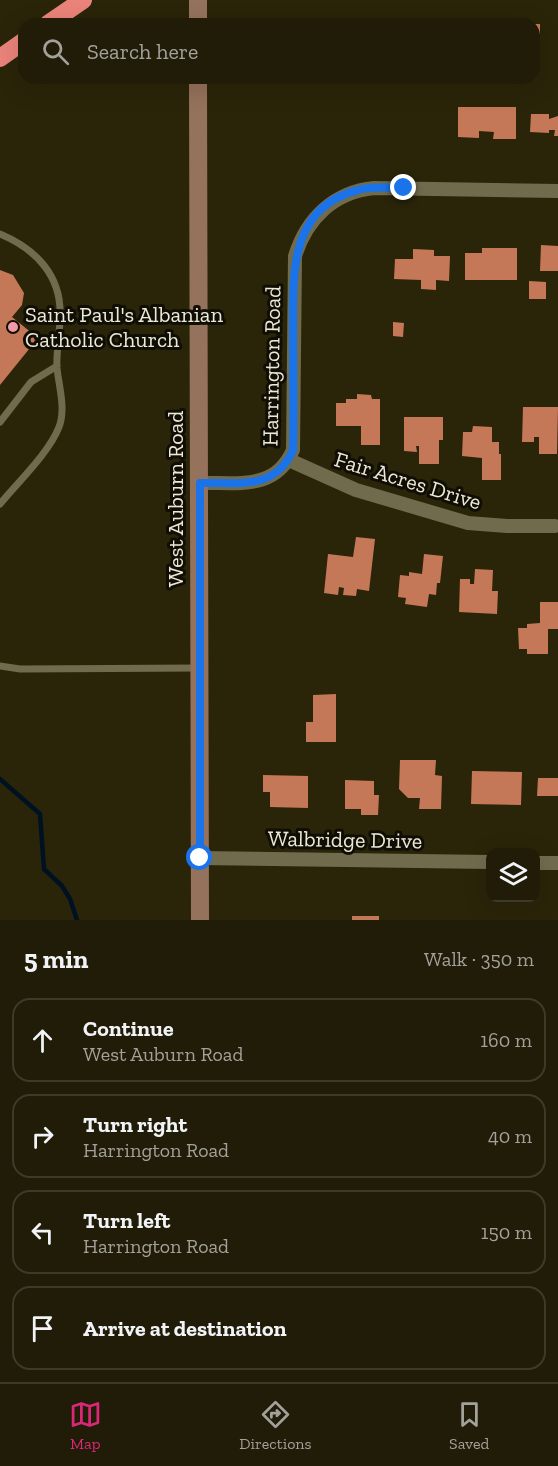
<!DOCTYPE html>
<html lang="en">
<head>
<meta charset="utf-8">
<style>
  body { margin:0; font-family:"Zilla Slab",serif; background:#2d2915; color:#f1f3f6 }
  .controls { position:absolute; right:18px; bottom:18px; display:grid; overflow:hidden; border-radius:12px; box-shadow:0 6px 24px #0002 }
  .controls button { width:54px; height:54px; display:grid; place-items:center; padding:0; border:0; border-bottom:2px solid #3d3a28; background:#201c07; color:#f1f3f6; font:30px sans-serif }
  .stop { position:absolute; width:18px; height:18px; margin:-14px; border:4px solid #1a73e8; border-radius:50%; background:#fff }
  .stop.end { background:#1a73e8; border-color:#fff; box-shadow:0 2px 6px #0008 }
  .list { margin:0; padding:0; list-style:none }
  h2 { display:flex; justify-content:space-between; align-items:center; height:78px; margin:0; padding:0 24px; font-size:26px }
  h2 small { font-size:20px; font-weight:400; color:#a2a19b }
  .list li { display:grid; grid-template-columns:39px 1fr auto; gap:18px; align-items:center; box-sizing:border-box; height:84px; margin:0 12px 12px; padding:0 12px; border:2px solid #3d3a28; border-radius:18px }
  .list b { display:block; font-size:22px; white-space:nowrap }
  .list p { margin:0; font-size:20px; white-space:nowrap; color:#a2a19b }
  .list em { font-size:20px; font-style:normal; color:#a2a19b }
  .icon { flex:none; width:33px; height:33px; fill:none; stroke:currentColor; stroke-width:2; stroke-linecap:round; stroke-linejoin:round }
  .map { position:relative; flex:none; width:558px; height:920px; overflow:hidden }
  .search { position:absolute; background:#201c07; box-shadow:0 6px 24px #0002; left:18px; right:18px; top:18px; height:66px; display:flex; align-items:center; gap:15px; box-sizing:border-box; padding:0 21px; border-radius:18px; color:#a2a19b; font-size:22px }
  .sheet { height:462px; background:#201c07 }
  nav { display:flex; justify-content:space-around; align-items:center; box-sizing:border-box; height:84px; border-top:2px solid #3d3a28; background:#201c07; font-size:16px; color:#a2a19b }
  nav a { display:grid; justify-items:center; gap:3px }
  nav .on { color:#db2777 }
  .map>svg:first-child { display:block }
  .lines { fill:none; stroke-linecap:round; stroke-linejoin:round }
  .stream { stroke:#001221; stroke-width:4.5 }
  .building { fill:#c57858 }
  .lane { stroke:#716b4e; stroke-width:7 }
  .street { stroke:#716b4e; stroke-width:14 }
  .secondary { stroke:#95725b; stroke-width:18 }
  .highway { stroke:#ea837a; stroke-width:18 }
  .route { stroke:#1a73e8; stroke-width:8 }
  .poi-dot { fill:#f39aa8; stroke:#100e04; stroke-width:2 }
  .labels { text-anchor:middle; stroke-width:6; stroke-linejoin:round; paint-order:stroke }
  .poi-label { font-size:22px; fill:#ece9d8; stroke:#100e04; text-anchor:start }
  .street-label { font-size:22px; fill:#ece9d8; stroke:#100e04 }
</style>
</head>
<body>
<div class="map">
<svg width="558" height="920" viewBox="0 0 558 920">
  <rect width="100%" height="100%" fill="#2a2509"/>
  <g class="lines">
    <!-- stream -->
    <path class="stream" d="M 0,779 L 40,814 L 44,869 L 62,886 L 70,899 L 77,920"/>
  </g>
  <!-- building -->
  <path class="building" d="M 534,24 L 540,24 L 540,34 L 534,34 Z
    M 458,107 L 516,107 L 516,139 L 493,139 L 494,132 L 479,131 L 479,138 L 458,137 Z
    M 531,114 L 549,114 L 549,119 L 558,116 L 558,136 L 554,136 L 555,130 L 549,130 L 549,133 L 530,132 Z
    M 541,245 L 558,246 L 558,271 L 540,271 Z
    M 482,248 L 517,248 L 517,280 L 465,280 L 465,253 L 482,253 Z
    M 413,249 L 434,250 L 434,256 L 450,256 L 449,281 L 436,280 L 436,290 L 421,289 L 421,280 L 394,279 L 395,259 L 413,259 Z
    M 0,270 L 13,275 L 24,293 L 22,305 L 12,317 L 38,338 L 0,385 Z
    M 529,281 L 546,282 L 546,299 L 529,299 Z
    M 393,322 L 404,323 L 403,337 L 393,336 Z
    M 357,394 L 371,395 L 372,399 L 380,399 L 380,445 L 361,445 L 361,426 L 336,426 L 336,403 L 346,403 L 346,399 L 357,399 Z
    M 523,407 L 558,407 L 557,454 L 539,454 L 539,437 L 534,437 L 534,442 L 522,442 Z
    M 404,417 L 443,417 L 443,440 L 439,440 L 439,464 L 419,464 L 419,446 L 416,446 L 417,452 L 404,451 Z
    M 473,426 L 492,427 L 492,442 L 499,442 L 499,454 L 501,454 L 501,480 L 482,480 L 482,458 L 462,456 L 463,432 L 472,432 Z
    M 356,537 L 375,539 L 369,591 L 357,589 L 356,596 L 343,595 L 344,588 L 339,587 L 338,595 L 324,593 L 328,554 L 353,557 Z
    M 424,554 L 443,556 L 440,583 L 437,583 L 436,595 L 429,594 L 427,607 L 405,604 L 406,598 L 398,597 L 400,575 L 409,576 L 409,572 L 422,574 Z
    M 475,569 L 493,570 L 492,591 L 498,591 L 497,614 L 459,612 L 460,579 L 470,579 L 470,584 L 474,584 Z
    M 540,602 L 558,602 L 558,629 L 548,629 L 548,654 L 527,654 L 527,649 L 519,649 L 518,628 L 527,628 L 527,624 L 540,623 Z
    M 336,694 L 336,742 L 306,742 L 306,722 L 313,722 L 313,695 Z
    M 400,760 L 436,760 L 435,775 L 442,776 L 441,809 L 419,809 L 420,798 L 408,798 L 399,789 Z
    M 472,771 L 522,772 L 521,805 L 471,804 Z
    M 263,775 L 308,776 L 308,808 L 270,807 L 270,792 L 263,792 Z
    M 538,778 L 558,778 L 558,796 L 537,796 Z
    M 345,780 L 374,781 L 374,795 L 379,795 L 378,815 L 361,815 L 361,809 L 345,809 Z
    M 352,916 L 379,916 L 379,920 L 352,920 Z"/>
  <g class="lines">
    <!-- lane -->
    <path class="lane" d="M 0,234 C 36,249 62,276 60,317 C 60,334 56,351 57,368 C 59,387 66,409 59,427 C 49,453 17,483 0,504
      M 0,422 L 31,382 L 57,366
      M 0,666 L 20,669 L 199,668"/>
    <!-- street -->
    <path class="street" d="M 289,460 L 356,490 L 468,523 L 507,526 L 555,526
      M 200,483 C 238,482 275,491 293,450 L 295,256 C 307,218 334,192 374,188 L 558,191
      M 200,858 L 490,862
      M 536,863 L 558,863"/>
    <!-- secondary -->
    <path class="secondary" d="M 198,0 L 198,24
      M 198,78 L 200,920"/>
    <!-- highway -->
    <path class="highway" d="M 48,24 L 83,0
      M 0,58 L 24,41"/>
  </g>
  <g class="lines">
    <!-- route -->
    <path class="route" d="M 200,858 L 200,483 C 238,482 275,491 293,450 C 294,410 293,370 293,330 C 293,275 289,207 358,190 C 372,186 389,188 404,188"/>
  </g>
  <!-- markers -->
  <circle class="poi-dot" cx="13" cy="327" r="6"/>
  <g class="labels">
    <!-- poi labels -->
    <g class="poi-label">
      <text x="25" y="322">Saint Paul's Albanian<tspan x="25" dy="25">Catholic Church</tspan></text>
    </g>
    <!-- street labels -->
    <g class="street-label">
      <text transform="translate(271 366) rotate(-89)" y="8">Harrington Road</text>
      <text transform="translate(408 480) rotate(17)" y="8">Fair Acres Drive</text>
      <text transform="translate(175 499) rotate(-90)" y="8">West Auburn Road</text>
      <text transform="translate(345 839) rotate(1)" y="8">Walbridge Drive</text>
    </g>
  </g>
</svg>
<div class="controls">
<button><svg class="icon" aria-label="layers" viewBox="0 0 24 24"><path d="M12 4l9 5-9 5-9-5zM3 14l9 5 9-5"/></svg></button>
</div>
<div class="stop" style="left:200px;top:858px"></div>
<div class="stop end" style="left:404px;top:188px"></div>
<div class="search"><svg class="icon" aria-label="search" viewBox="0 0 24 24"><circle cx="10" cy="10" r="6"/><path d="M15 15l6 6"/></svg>Search here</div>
</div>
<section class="sheet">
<h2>5 min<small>Walk · 350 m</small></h2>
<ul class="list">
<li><svg class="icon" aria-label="ahead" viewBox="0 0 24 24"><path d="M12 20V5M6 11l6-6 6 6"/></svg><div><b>Continue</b><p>West Auburn Road</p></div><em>160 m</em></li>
<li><svg class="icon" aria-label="right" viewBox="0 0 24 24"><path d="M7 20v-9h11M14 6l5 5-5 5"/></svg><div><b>Turn right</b><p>Harrington Road</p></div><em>40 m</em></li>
<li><svg class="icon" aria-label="left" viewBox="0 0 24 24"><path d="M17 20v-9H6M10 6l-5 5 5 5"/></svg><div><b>Turn left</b><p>Harrington Road</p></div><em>150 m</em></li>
<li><svg class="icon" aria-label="arrive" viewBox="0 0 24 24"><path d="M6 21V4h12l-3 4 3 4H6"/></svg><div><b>Arrive at destination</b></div></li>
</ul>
</section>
<nav>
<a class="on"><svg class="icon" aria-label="map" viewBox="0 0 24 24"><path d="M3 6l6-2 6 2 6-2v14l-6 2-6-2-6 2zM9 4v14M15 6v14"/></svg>Map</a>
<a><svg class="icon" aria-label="directions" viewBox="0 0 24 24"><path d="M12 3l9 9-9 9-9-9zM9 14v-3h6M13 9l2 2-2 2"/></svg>Directions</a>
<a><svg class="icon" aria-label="saved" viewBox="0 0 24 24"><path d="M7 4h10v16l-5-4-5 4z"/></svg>Saved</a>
</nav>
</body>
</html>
